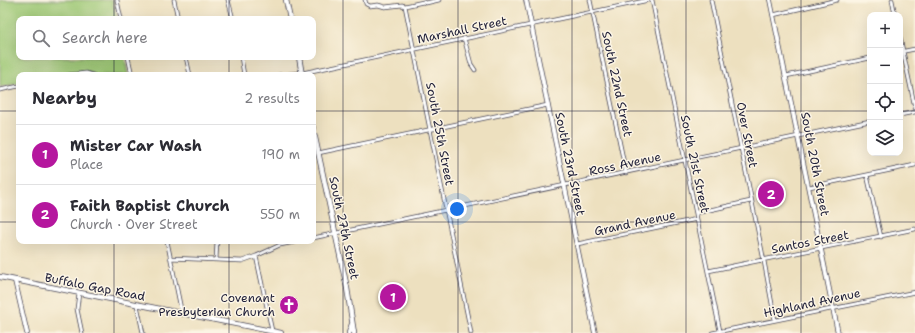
<!DOCTYPE html>
<html lang="en">
<head>
<meta charset="utf-8">
<style>
  body { margin:0; font-family:"Shantell Sans",sans-serif; background:#f7f7f7; color:#2b2b33 }
  .controls { position:absolute; right:12px; top:12px; display:grid; overflow:hidden; border-radius:8px; box-shadow:0 4px 16px #0002 }
  .controls button { width:36px; height:36px; display:grid; place-items:center; padding:0; border:0; border-bottom:1px solid #e1e1e2; background:#fff; color:#2b2b33; font:20px sans-serif }
  .you { position:absolute; left:457px; top:209px; width:14px; height:14px; margin:-10px; border:3px solid #fff; border-radius:50%; background:#1a73e8; box-shadow:0 0 0 6px #1a73e833 }
  .badge { display:grid; place-items:center; width:26px; height:26px; border-radius:50%; background:#b5179e; color:#fff; font-size:13px; font-weight:700 }
  .pin { position:absolute; translate:-50% -50%; border:2px solid #fff; box-shadow:0 1px 4px #0006 }
  .list { margin:0; padding:0; list-style:none }
  h2 { display:flex; justify-content:space-between; align-items:center; height:52px; margin:0; padding:0 16px; font-size:17px }
  h2 small { font-size:13px; font-weight:400; color:#7c7c81 }
  .list li { display:grid; grid-template-columns:26px 1fr auto; gap:12px; align-items:center; box-sizing:border-box; height:60px; padding:0 16px; border-top:1px solid #e1e1e2 }
  .list b { display:block; font-size:15px; white-space:nowrap }
  .list p { margin:0; font-size:13px; white-space:nowrap; color:#7c7c81 }
  .list em { font-size:13px; font-style:normal; color:#7c7c81 }
  .icon { flex:none; width:22px; height:22px; fill:none; stroke:currentColor; stroke-width:2; stroke-linecap:round; stroke-linejoin:round }
  .map { position:relative; flex:none; width:915px; height:333px; overflow:hidden }
  .search { position:absolute; background:#fff; box-shadow:0 4px 16px #0002; left:16px; top:16px; width:300px; height:44px; display:flex; align-items:center; gap:10px; box-sizing:border-box; padding:0 14px; border-radius:8px; color:#7c7c81; font-size:15px }
  .panel { position:absolute; background:#fff; box-shadow:0 4px 16px #0002; left:16px; top:72px; width:300px; height:172px; border-radius:8px }
  .map>svg:first-child { display:block }
  .green { fill:#9dc874; stroke:#607558 }
  .lines { fill:none; stroke-linecap:round; stroke-linejoin:round }
  .minor-casing { stroke:#403e4f; stroke-width:4.5 }
  .tertiary-casing { stroke:#403e4f; stroke-width:5.5 }
  .secondary-casing { stroke:#403e4f; stroke-width:6 }
  .minor { stroke:#fff; stroke-width:3 }
  .tertiary { stroke:#fff; stroke-width:4 }
  .secondary { stroke:#fff; stroke-width:4.5 }
  .grid { fill:none; stroke:#22223b; stroke-width:1; stroke-opacity:0.55 }
  .labels { text-anchor:middle; stroke-width:3; stroke-linejoin:round; paint-order:stroke }
  .street-label { font-size:12px; fill:#22223b; stroke:#fcf5e5 }
  .poi-label { font-size:12px; fill:#22223b; stroke:#fcf5e5; text-anchor:end }
</style>
</head>
<body>
<div class="map">
<svg width="915" height="333" viewBox="0 0 915 333">
  <rect width="100%" height="100%" fill="#fcf5e5"/>
  <filter id="ink" filterUnits="userSpaceOnUse"><feTurbulence type="fractalNoise" baseFrequency=".025" numOctaves="2"/><feDisplacementMap in="SourceGraphic" scale="8" xChannelSelector="R" yChannelSelector="G"/><feConvolveMatrix kernelMatrix="1 2 1 2 8 2 1 2 1" color-interpolation-filters="sRGB"/></filter>
  <filter id="wash" filterUnits="userSpaceOnUse"><feTurbulence type="fractalNoise" baseFrequency=".012" numOctaves="4" result="noise"/><feDisplacementMap in="SourceGraphic" scale="16" xChannelSelector="R" yChannelSelector="G"/><feGaussianBlur stdDeviation="0.9" result="paint"/><feColorMatrix in="noise" values="0 0 0 0 0 0 0 0 0 0 0 0 0 0 0 0 0 1.4 0 .05"/><feComposite in="paint" operator="in"/></filter>
  <g filter="url(#wash)">
    <rect width="100%" height="100%" fill="#ede0bf"/>
    <!-- green -->
    <path class="green" d="M 0,0 L 112,0 L 117,19 L 19,19 L 19,57 L 125,57 L 128,75 L 19,75 L 19,83 L 0,87 Z"/>
  </g>
  <g filter="url(#ink)">
    <g class="lines">
      <defs>
        <path id="minor" d="M 117,0 L 121,19
          M 174,0 L 178,19
          M 228,0 L 233,19
          M 365,0 L 366,4 L 370,6 L 378,5 L 385,7 L 402,5 L 405,6 L 471,333
          M 590,0 L 626,173
          M 652,0 L 720,331
          M 711,0 L 764,261 L 775,320
          M 892,0 L 895,15
          M 405,6 L 423,2 L 426,3 L 439,0
          M 773,15 L 837,0
          M 900,37 L 915,108
          M 464,38 L 471,64 L 475,70
          M 900,52 L 915,49
          M 128,57 L 132,75
          M 186,57 L 190,75
          M 241,57 L 244,75
          M 68,75 L 86,73 L 93,75
          M 279,75 L 302,73 L 649,0
          M 786,76 L 870,58
          M 0,90 L 19,86
          M 900,115 L 915,112
          M 318,153 L 548,105
          M 867,175 L 881,237
          M 809,187 L 915,165
          M 696,213 L 751,201
          M 313,238 L 870,121
          M 167,241 L 182,314
          M 577,244 L 697,219
          M 256,256 L 272,331
          M 170,258 L 242,261 L 256,256 L 280,245 L 300,241
          M 216,260 L 217,241
          M 708,271 L 915,229
          M 79,293 L 77,309 L 82,333
          M 137,305 L 143,333
          M 712,333 L 915,292"/>
        <path id="tertiary" d="M 526,0 L 595,333
          M 770,0 L 838,333
          M 15,281 L 27,333"/>
        <path id="secondary" d="M 286,0 L 290,19
          M 299,57 L 302,75
          M 313,128 L 347,288 L 354,333
          M 0,277 L 281,333
          M 349,333 L 352,324"/>
      </defs>
      <!-- minor casing -->
      <use href="#minor" class="minor-casing"/>
      <!-- tertiary casing -->
      <use href="#tertiary" class="tertiary-casing"/>
      <!-- secondary casing -->
      <use href="#secondary" class="secondary-casing"/>
      <!-- minor -->
      <use href="#minor" class="minor"/>
      <!-- tertiary -->
      <use href="#tertiary" class="tertiary"/>
      <!-- secondary -->
      <use href="#secondary" class="secondary"/>
    </g>
  </g>
  <!-- grid -->
  <path class="grid" d="M 114,0 L 114,19M 229,0 L 229,19M 343,0 L 343,333M 458,0 L 458,333M 572,0 L 572,333M 686,0 L 686,333M 801,0 L 801,333M 114,57 L 114,75M 229,57 L 229,75M 0,111 L 19,111M 313,111 L 870,111M 900,111 L 915,111M 0,222 L 19,222M 313,222 L 915,222M 114,241 L 114,333M 229,241 L 229,333"/>
  <!-- icons -->
  <defs>
    <symbol id="church-disc" viewBox="-11 -11 22 22"><circle r="9.5" fill="#b5179e" stroke="#fcf5e5"/><path d="M-1.2-6h2.4v3.5h3.3v2.4h-3.3V6h-2.4V-.1h-3.3v-2.4h3.3Z" fill="#fff"/></symbol>
  </defs>
  <g fill-rule="evenodd">
    <use href="#church-disc" x="278" y="294" width="22" height="22"/>
  </g>
  <g class="labels">
    <!-- street labels -->
    <g class="street-label">
      <text transform="translate(462 30) rotate(-12)" y="4">Marshall Street</text>
      <text transform="translate(617 84) rotate(78)" y="4">South 22nd Street</text>
      <text transform="translate(440 134) rotate(79)" y="4">South 25th Street</text>
      <text transform="translate(747 135) rotate(79)" y="4">Over Street</text>
      <text transform="translate(570 164) rotate(78)" y="4">South 23rd Street</text>
      <text transform="translate(625 164) rotate(-12)" y="4">Ross Avenue</text>
      <text transform="translate(695 164) rotate(78)" y="4">South 21st Street</text>
      <text transform="translate(815 164) rotate(79)" y="4">South 20th Street</text>
      <text transform="translate(635 223) rotate(-12)" y="4">Grand Avenue</text>
      <text transform="translate(344 228) rotate(78)" y="4">South 27th Street</text>
      <text transform="translate(810 242) rotate(-11)" y="4">Santos Street</text>
      <text transform="translate(95 287) rotate(11)" y="4">Buffalo Gap Road</text>
      <text transform="translate(812 303) rotate(-12)" y="4">Highland Avenue</text>
    </g>
    <!-- poi labels -->
    <g class="poi-label">
      <text x="275" y="302">Covenant<tspan x="275" dy="14">Presbyterian Church</tspan></text>
    </g>
  </g>
</svg>
<div class="controls">
<button>+</button>
<button>−</button>
<button><svg class="icon" aria-label="locate" viewBox="0 0 24 24"><circle cx="12" cy="12" r="6"/><path d="M12 2v4M12 18v4M2 12h4M18 12h4"/></svg></button>
<button><svg class="icon" aria-label="layers" viewBox="0 0 24 24"><path d="M12 4l9 5-9 5-9-5zM3 14l9 5 9-5"/></svg></button>
</div>
<div class="you"></div>
<div class="pin badge" style="left:393px;top:297px">1</div>
<div class="pin badge" style="left:771px;top:194px">2</div>
<div class="search"><svg class="icon" aria-label="search" viewBox="0 0 24 24"><circle cx="10" cy="10" r="6"/><path d="M15 15l6 6"/></svg>Search here</div>
<section class="panel">
<h2>Nearby<small>2 results</small></h2>
<ul class="list">
<li><span class="badge">1</span><div><b>Mister Car Wash</b><p>Place</p></div><em>190 m</em></li>
<li><span class="badge">2</span><div><b>Faith Baptist Church</b><p>Church · Over Street</p></div><em>550 m</em></li>
</ul>
</section>
</div>
</body>
</html>
